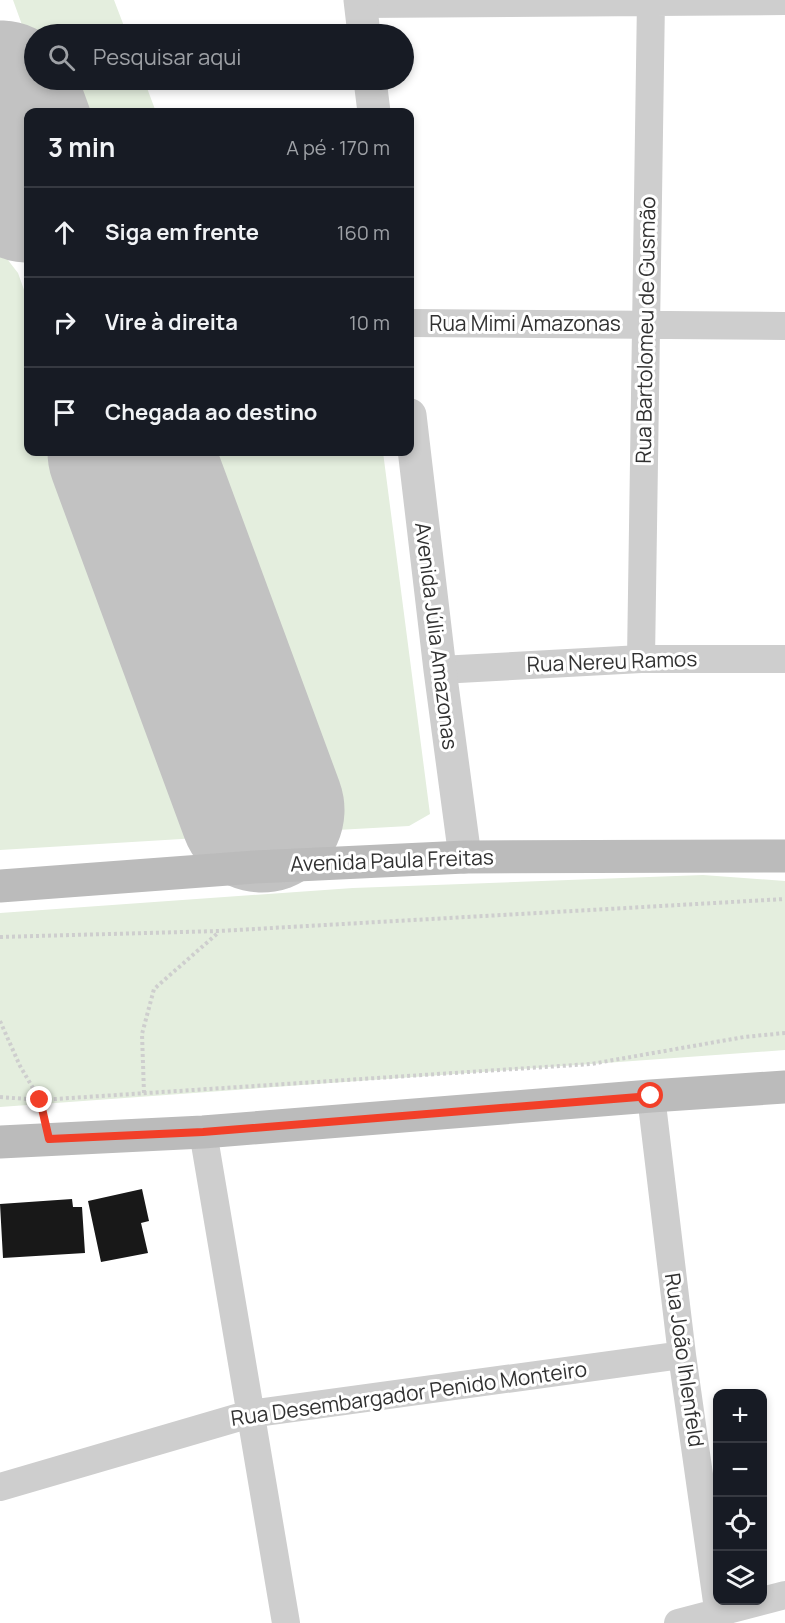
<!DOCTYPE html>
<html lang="pt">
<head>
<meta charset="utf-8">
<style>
  body { margin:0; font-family:Manrope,sans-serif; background:#20242c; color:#f1f3f6 }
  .controls { position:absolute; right:18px; bottom:18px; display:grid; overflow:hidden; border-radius:12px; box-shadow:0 3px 9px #0003 }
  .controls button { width:54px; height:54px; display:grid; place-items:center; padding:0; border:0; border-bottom:2px solid #363941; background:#171b24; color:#f1f3f6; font:30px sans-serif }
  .stop { position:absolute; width:18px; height:18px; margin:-14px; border:4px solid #f23f28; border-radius:50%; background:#fff }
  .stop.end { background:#f23f28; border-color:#fff; box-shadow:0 2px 6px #0008 }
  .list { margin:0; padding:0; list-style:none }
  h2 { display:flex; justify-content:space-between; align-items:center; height:78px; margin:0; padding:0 24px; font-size:26px }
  h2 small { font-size:20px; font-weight:400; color:#9ea1a6 }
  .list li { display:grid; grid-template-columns:39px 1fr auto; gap:18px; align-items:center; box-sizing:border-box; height:90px; padding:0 24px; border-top:2px solid #363941 }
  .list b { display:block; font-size:22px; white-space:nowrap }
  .list em { font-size:20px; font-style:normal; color:#9ea1a6 }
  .icon { flex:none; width:33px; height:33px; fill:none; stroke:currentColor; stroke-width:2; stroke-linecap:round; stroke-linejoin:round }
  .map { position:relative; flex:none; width:785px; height:1623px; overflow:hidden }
  .search { position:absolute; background:#171b24; box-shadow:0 3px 9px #0003; left:24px; top:24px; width:390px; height:66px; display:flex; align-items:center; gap:15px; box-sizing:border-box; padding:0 21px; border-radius:33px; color:#9ea1a6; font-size:22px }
  .panel { position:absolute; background:#171b24; box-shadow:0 3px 9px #0003; left:24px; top:108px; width:390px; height:348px; border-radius:12px }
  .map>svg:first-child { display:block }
  .green { fill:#e4eede }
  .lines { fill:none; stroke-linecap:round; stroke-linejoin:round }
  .taxiway { stroke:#c2c2c2; stroke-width:66 }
  .runway { stroke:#c2c2c2; stroke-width:165 }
  .building { fill:#181818 }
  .path { stroke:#cecece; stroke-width:4; stroke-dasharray:3 3; stroke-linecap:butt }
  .minor { stroke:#cecece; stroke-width:28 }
  .tertiary { stroke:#cecece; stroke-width:33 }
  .secondary { stroke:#bbb; stroke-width:33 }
  .route { stroke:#f23f28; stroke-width:8 }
  .labels { text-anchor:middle; stroke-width:6; stroke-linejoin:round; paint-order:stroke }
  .street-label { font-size:21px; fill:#313131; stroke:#fff }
</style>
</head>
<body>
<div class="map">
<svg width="785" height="1623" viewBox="0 0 785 1623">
  <rect width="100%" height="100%" fill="#fff"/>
  <!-- green -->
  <path class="green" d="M 13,0 L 114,0 L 127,34 L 34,34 L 34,58 Z
    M 42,80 L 144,80 L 156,112 L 55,112 Z
    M 0,253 L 4,255 L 18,273 L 28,301 L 28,452 L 85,452 L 231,836 L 0,850 Z
    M 179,452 L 383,452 L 430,814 L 409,826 L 319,831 Z
    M 703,875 L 785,881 L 785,1050 L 0,1107 L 0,913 L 353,888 Z"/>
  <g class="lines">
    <!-- taxiway -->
    <path class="taxiway" d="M 0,213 L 19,195 L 26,173"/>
    <!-- runway -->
    <path class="runway" d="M 0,103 L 28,180
      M 130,452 L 262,810"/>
  </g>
  <!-- building -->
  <path class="building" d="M 142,1189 L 149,1221 L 141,1223 L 148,1253 L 101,1262 L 88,1201 Z
    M 72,1199 L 73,1207 L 82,1207 L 85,1253 L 3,1258 L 0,1204 Z"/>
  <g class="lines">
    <!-- path -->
    <path class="path" d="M 0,937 L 219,931 L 785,899
      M 0,1021 L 20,1066 L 40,1100 L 42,1112
      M 144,1093 L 142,1034 L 154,989 L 219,932
      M 0,1097 L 40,1100 L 591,1064 L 744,1037 L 785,1033"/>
    <!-- minor -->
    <path class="minor" d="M 361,4 L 785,1
      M 410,323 L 785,326
      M 641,659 L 651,0
      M 440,670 L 641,659 L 785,659
      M 651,1096 L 682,1355 L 720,1623
      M 203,1132 L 286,1623
      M 0,1487 L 250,1414 L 682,1355
      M 678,1623 L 785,1595"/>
    <!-- tertiary -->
    <path class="tertiary" d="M 360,0 L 364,34
      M 370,80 L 374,112
      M 410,415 L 440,670 L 465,857"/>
    <!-- secondary -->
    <path class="secondary" d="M 0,886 L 255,867 L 465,857 L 785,856
      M 0,1142 L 203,1132 L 651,1096 L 785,1087"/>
  </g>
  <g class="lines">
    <!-- route -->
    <path class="route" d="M 40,1100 L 49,1139 L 203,1132 L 651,1096"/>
  </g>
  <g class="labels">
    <!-- street labels -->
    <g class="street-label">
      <text x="525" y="331">Rua Mimi Amazonas</text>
      <text transform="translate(646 330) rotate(-89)" y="7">Rua Bartolomeu de Gusmão</text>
      <text transform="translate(436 636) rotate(83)" y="7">Avenida Júlia Amazonas</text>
      <text transform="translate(612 662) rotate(-2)" y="7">Rua Nereu Ramos</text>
      <text transform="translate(392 861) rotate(-2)" y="7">Avenida Paula Freitas</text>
      <text transform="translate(684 1360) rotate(82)" y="7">Rua João Ihlenfeld</text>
      <text transform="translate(409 1394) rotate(-8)" y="7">Rua Desembargador Penido Monteiro</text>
    </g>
  </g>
</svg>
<div class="controls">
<button>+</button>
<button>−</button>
<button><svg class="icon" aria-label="locate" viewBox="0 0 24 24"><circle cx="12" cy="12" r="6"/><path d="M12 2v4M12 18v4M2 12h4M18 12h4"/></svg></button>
<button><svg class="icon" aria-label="layers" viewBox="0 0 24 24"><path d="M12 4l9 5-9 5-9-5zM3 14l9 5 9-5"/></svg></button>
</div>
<div class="stop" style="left:651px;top:1096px"></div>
<div class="stop end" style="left:40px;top:1100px"></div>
<div class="search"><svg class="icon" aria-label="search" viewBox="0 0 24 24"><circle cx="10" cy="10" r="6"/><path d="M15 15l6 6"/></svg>Pesquisar aqui</div>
<section class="panel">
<h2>3 min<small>A pé · 170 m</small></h2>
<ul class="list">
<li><svg class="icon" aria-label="ahead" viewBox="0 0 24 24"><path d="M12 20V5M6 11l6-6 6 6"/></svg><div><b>Siga em frente</b></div><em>160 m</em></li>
<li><svg class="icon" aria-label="right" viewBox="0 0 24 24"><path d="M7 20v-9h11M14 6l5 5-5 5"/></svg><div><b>Vire à direita</b></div><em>10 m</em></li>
<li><svg class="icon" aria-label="arrive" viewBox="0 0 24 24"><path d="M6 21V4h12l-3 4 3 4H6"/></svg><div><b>Chegada ao destino</b></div></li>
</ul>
</section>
</div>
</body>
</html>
